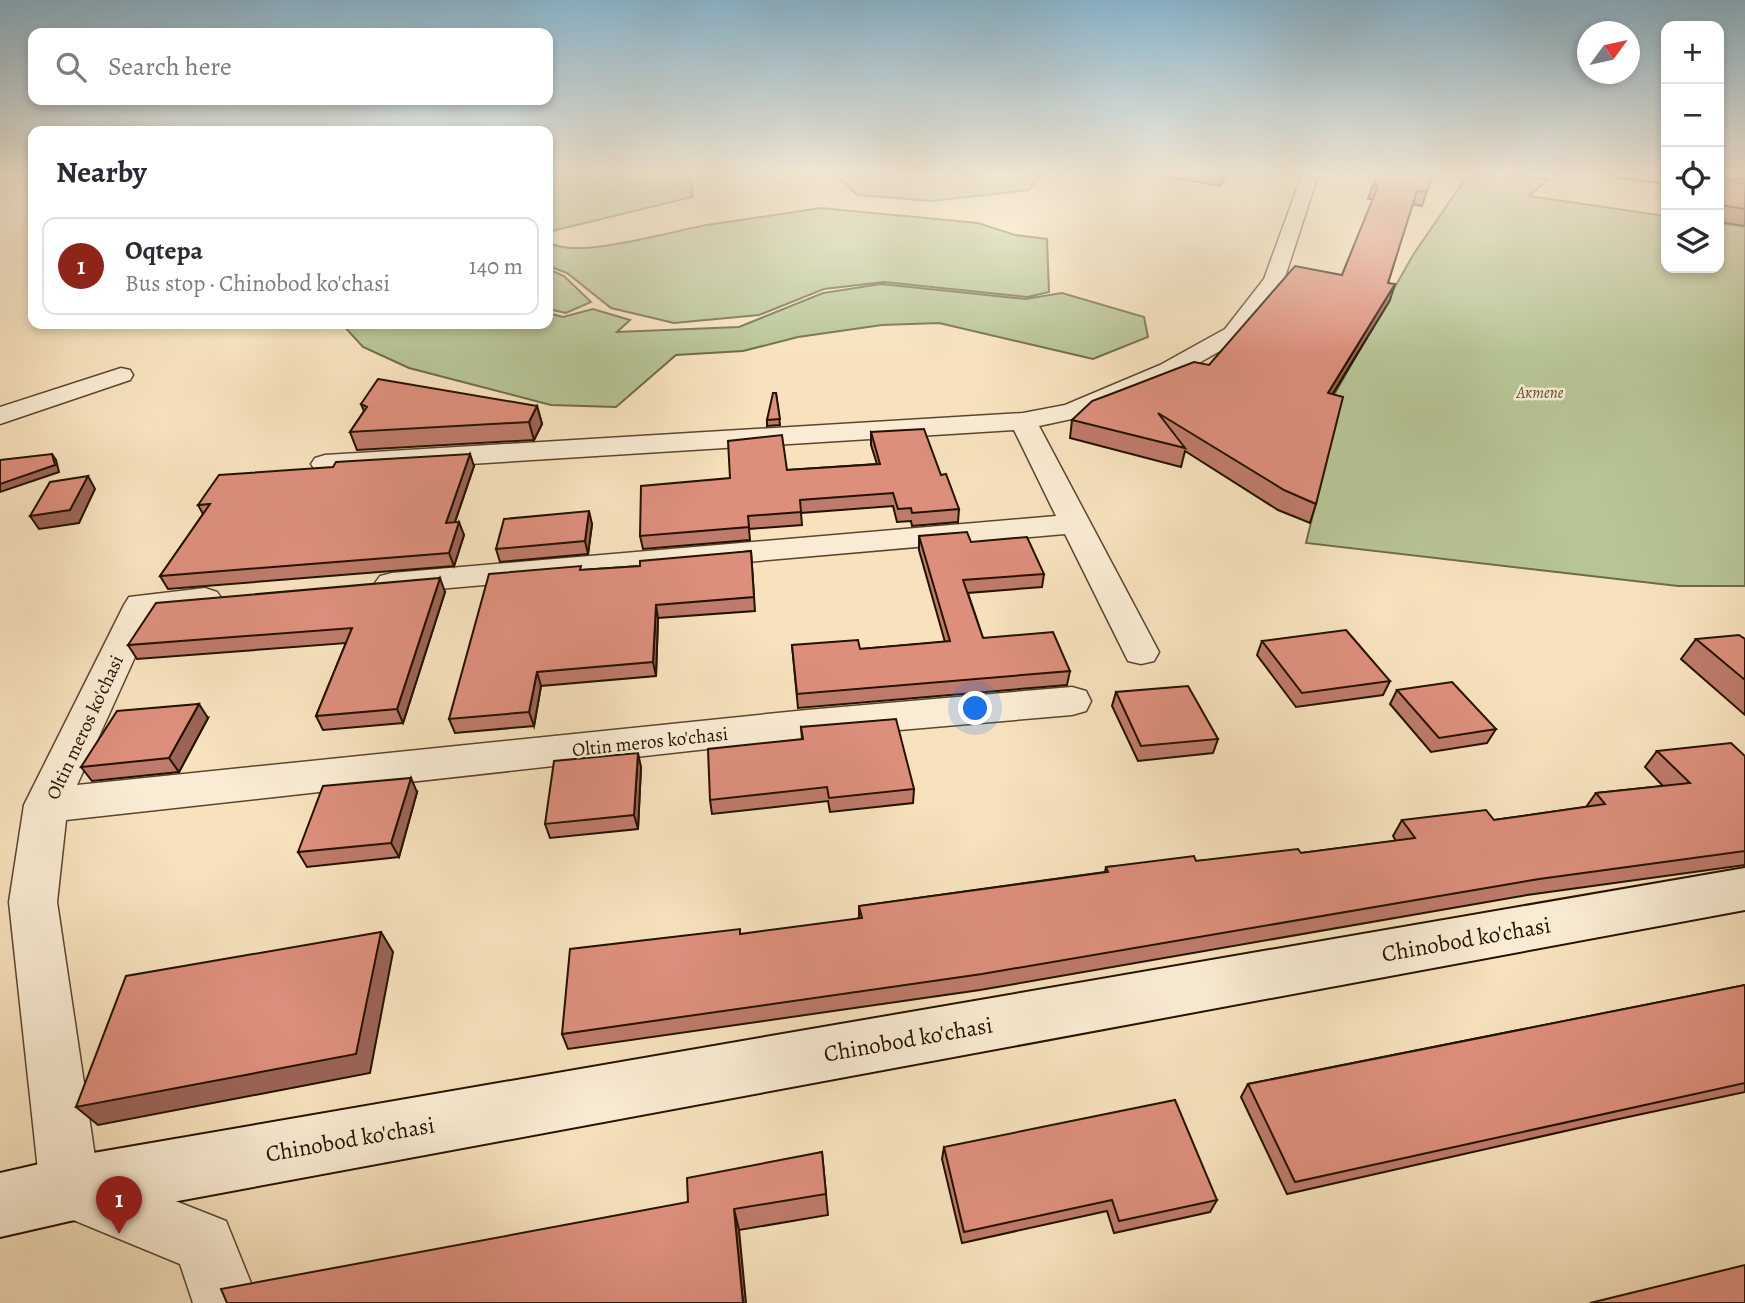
<!DOCTYPE html>
<html lang="en">
<head>
<meta charset="utf-8">
<style>
  body { margin:0; font-family:Alegreya,serif; background:#f2f2f3; color:#2b2b33 }
  .controls { position:absolute; right:21px; top:21px; display:grid; overflow:hidden; border-radius:14px; box-shadow:0 4px 10px #0003 }
  .controls button { width:63px; height:63px; display:grid; place-items:center; padding:0; border:0; border-bottom:2px solid #e1e1e2; background:#fff; color:#2b2b33; font:35px sans-serif }
  .compass { position:absolute; left:1577px; top:21px; width:63px; height:63px; border-radius:50%; background:#fff; box-shadow:0 4px 10px #0003; rotate:57deg }
  .you { position:absolute; left:976px; top:709px; width:24px; height:24px; margin:-18px; border:5px solid #fff; border-radius:50%; background:#1a73e8; box-shadow:0 0 0 10px #1a73e833 }
  .badge { display:grid; place-items:center; width:46px; height:46px; border-radius:50%; background:#8f2418; color:#fff; font-size:23px; font-weight:700 }
  .pin { position:absolute; translate:-50% -58px; filter:drop-shadow(0 2px 4px #0008) }
  .pin::after { content:''; position:absolute; top:37px; width:24px; height:21px; background:inherit; clip-path:polygon(0 0,100% 0,50% 100%) }
  .list { margin:0; padding:0; list-style:none }
  h2 { display:flex; justify-content:space-between; align-items:center; height:91px; margin:0; padding:0 28px; font-size:30px }
  h2 small { font-size:23px; font-weight:400; color:#7c7c81 }
  .list li { display:grid; grid-template-columns:46px 1fr auto; gap:21px; align-items:center; box-sizing:border-box; height:98px; margin:0 14px 14px; padding:0 14px; border:2px solid #e1e1e2; border-radius:14px }
  .list b { display:block; font-size:26px; white-space:nowrap }
  .list p { margin:0; font-size:23px; white-space:nowrap; color:#7c7c81 }
  .list em { font-size:23px; font-style:normal; color:#7c7c81 }
  .icon { flex:none; width:38px; height:38px; fill:none; stroke:currentColor; stroke-width:2; stroke-linecap:round; stroke-linejoin:round }
  .map { position:relative; flex:none; width:1745px; height:1303px; overflow:hidden }
  .search { position:absolute; background:#fff; box-shadow:0 4px 10px #0003; left:28px; top:28px; width:525px; height:77px; display:flex; align-items:center; gap:18px; box-sizing:border-box; padding:0 24px; border-radius:14px; color:#7c7c81; font-size:26px }
  .panel { position:absolute; background:#fff; box-shadow:0 4px 10px #0003; left:28px; top:126px; width:525px; height:203px; border-radius:14px }
  .map>svg:first-child { display:block }
  .green { fill:#b7c495; stroke:#6e6b4a; stroke-width:2 }
  .lines { fill:none; stroke-linecap:round; stroke-linejoin:round }
  .street-casing { stroke:#5a462f; stroke-width:3 }
  .secondary-casing { stroke:#251200; stroke-width:4 }
  .street { fill:#faecd4; fill-rule:evenodd }
  .secondary { fill:#faecd4; fill-rule:evenodd }
  .wall { fill:#be7b6b; stroke:#251200; stroke-width:2; fill-rule:evenodd }
  .shaded-wall { fill:#9b6457; stroke:#251200; stroke-width:2 }
  .building { fill:#dd8f7c; stroke:#251200; stroke-width:2 }
  .labels { text-anchor:middle; stroke-width:5; stroke-linejoin:round; paint-order:stroke }
  .far-park-label { font-size:16px; font-style:italic; fill:#585034; stroke:#faecd4 }
  .street-label { font-size:19px; fill:#251200; stroke:#faecd4 }
  .near-street-label { font-size:23px; fill:#251200; stroke:#faecd4 }
</style>
</head>
<body>
<div class="map">
<svg width="1745" height="1303" viewBox="0 0 1745 1303">
  <rect width="100%" height="100%" fill="#f7e2bd"/>
  <filter id="stains"><feTurbulence type="fractalNoise" baseFrequency=".00286" numOctaves="4"/><feColorMatrix values="0 0 0 0 .2 0 0 0 0 .09 0 0 0 0 .02 0 0 0 .5 -.17"/></filter>
  <radialGradient id="worn" r=".72"><stop offset=".6" stop-color="#630" stop-opacity="0"/><stop offset="1" stop-color="#630" stop-opacity=".3"/></radialGradient>
  <!-- green -->
  <path class="green" d="M 548,172 L 670,172 L 691,178 L 692,197 L 548,232 Z
    M 833,172 L 1042,172 L 1029,190 L 931,201 L 857,195 Z
    M 1470,172 L 1498,172 L 1548,180 L 1529,196 L 1666,216 L 1666,268 L 1719,268 L 1719,223 L 1745,227 L 1745,586 L 1678,586 L 1306,543 L 1337,415 L 1325,411 L 1413,255 Z
    M 821,208 L 978,223 L 1015,235 L 1047,239 L 1049,292 L 1027,297 L 884,282 L 824,289 L 759,315 L 674,323 L 611,308 L 567,273 L 548,266 L 548,241 C 570,262 676,230 707,225 C 745,219 783,214 821,208 Z
    M 548,269 L 564,276 L 591,302 L 566,313 L 548,309 Z
    M 881,284 L 1025,299 L 1062,293 L 1144,317 L 1148,337 L 1093,359 L 939,323 L 882,325 L 798,337 L 743,351 L 676,355 L 616,407 L 551,405 L 409,368 L 363,347 L 342,324 L 548,324 L 548,313 L 563,317 L 593,309 L 630,320 L 617,332 L 739,327 L 823,293 Z"/>
  <g class="lines">
    <defs>
      <path id="street" d="M 1303,172 L 1319,172 L 1284,280 L 1241,339 L 1178,375 L 1081,417 L 1039,426 L 1159,652 L 1154,661 L 1141,664 L 1128,661 L 1065,534 L 392,593 L 380,590 L 375,583 L 380,576 L 392,573 L 1056,516 L 1014,430 L 325,473 L 315,470 L 311,464 L 315,458 L 325,455 L 1023,413 L 1065,405 L 1160,365 L 1225,329 L 1264,279 Z
        M 121,368 L 130,370 L 133,375 L 130,380 L 0,424 L 0,407 Z
        M 205,588 L 217,592 L 222,599 L 217,606 L 154,615 L 77,785 L 807,710 L 1072,687 L 1086,691 L 1091,701 L 1086,711 L 1072,715 L 807,738 L 66,820 L 57,902 L 97,1170 L 226,1221 L 259,1303 L 193,1303 L 180,1264 L 49,1210 L 40,1189 L 9,902 L 24,805 L 124,605 L 129,597 Z"/>
      <path id="secondary" d="M 1610,172 L 1666,173 L 1666,183 L 1618,177 Z
        M 1745,868 L 1745,910 L 70,1221 L 0,1237 L 0,1173 L 70,1157 Z"/>
    </defs>
    <!-- street casing -->
    <use href="#street" class="street-casing"/>
    <!-- secondary casing -->
    <use href="#secondary" class="secondary-casing"/>
    <!-- street -->
    <use href="#street" class="street"/>
    <!-- secondary -->
    <use href="#secondary" class="secondary"/>
  </g>
  <!-- wall -->
  <path class="wall" d="M 0,172 L 33,172 L 33,174 L 0,173 Z
    M 1139,172 L 1229,172 L 1220,186 Z
    M 1433,172 L 1422,206 L 1412,204 L 1388,283 L 1390,300 L 1333,394 L 1316,504 L 1310,523 L 1278,510 L 1185,451 L 1181,467 L 1070,438 L 1072,420 L 1209,365 L 1342,275 L 1373,199 L 1368,199 L 1373,185 Z
    M 1719,172 L 1745,172 L 1745,226 L 1719,222 ZM 1721,178 L 1736,180 L 1735,182 L 1720,180 Z
    M 776,393 L 780,425 L 767,426 L 767,420 Z
    M 361,404 L 537,406 L 542,424 L 534,440 L 357,450 L 350,432 L 364,411 Z
    M 871,432 L 941,475 L 959,509 L 958,522 L 912,526 L 911,521 L 897,522 L 893,506 L 801,513 L 802,525 L 749,529 L 750,540 L 643,549 L 640,536 L 730,478 L 787,470 L 877,464 L 871,445 Z
    M 474,466 L 455,522 L 464,535 L 454,566 L 168,589 L 160,576 L 203,514 L 198,505 Z
    M 592,524 L 588,554 L 500,562 L 496,549 Z
    M 919,536 L 971,542 L 1044,574 L 1042,587 L 968,593 L 983,638 L 1070,671 L 1067,685 L 798,708 L 792,645 L 860,649 L 945,642 L 919,550 Z
    M 751,551 L 755,611 L 658,618 L 656,676 L 541,686 L 534,726 L 455,733 L 449,719 L 582,570 L 640,566 Z
    M 445,592 L 403,723 L 323,730 L 316,716 L 346,643 L 137,659 L 128,645 Z
    M 1696,639 L 1745,639 L 1745,715 L 1681,659 Z
    M 1262,641 L 1390,681 L 1383,695 L 1296,707 L 1257,655 Z
    M 1397,690 L 1496,729 L 1487,743 L 1431,752 L 1390,704 Z
    M 1116,692 L 1218,739 L 1213,753 L 1138,761 L 1112,706 Z
    M 208,718 L 179,772 L 92,781 L 81,767 Z
    M 801,727 L 914,789 L 913,803 L 830,812 L 828,801 L 712,814 L 710,800 L 802,739 Z
    M 1657,751 L 1745,756 L 1745,865 L 1527,895 L 980,990 L 568,1049 L 562,1034 L 859,918 L 859,906 L 1105,872 L 1106,867 L 1196,861 L 1301,853 L 1396,841 L 1393,836 L 1402,820 L 1494,820 L 1586,807 L 1596,793 L 1663,786 L 1645,767 Z
    M 641,767 L 638,829 L 550,838 L 545,824 Z
    M 417,792 L 399,857 L 307,867 L 298,852 Z
    M 1745,985 L 1745,1092 L 1614,1120 L 1287,1194 L 1241,1097 L 1248,1084 Z
    M 944,1147 L 1217,1200 L 1210,1212 L 1114,1233 L 1107,1211 L 962,1243 L 942,1159 Z
    M 822,1152 L 828,1215 L 739,1230 L 688,1202 Z"/>
  <!-- shaded-wall -->
  <path class="shaded-wall" d="M 1226,172 L 1229,172 L 1220,186 L 1222,178 Z
    M 1395,284 L 1390,300 L 1322,411 L 1328,393 Z
    M 537,406 L 542,424 L 534,440 L 529,422 Z
    M 52,454 L 56,460 L 59,472 L 0,492 L 0,484 Z
    M 470,454 L 474,466 L 450,536 L 446,523 Z
    M 88,476 L 95,489 L 79,523 L 39,529 L 30,516 Z
    M 589,511 L 592,524 L 588,554 L 585,541 Z
    M 459,522 L 464,535 L 454,566 L 449,553 Z
    M 440,578 L 445,592 L 403,723 L 397,709 Z
    M 656,605 L 658,618 L 656,676 L 653,662 Z
    M 537,672 L 541,686 L 534,726 L 529,712 Z
    M 199,704 L 208,718 L 179,772 L 169,758 Z
    M 638,753 L 641,767 L 638,829 L 634,815 Z
    M 411,778 L 417,792 L 399,857 L 391,843 Z
    M 381,932 L 393,952 L 370,1073 L 98,1125 L 76,1107 Z
    M 734,1209 L 739,1230 L 746,1303 L 743,1303 Z"/>
  <!-- building -->
  <path class="building" d="M 1185,172 L 1226,172 L 1222,178 Z
    M 1378,172 L 1433,172 L 1427,192 L 1417,191 L 1388,283 L 1395,284 L 1328,393 L 1343,397 L 1316,504 L 1284,490 L 1158,413 L 1185,448 L 1072,420 L 1092,401 L 1111,394 L 1194,362 L 1209,365 L 1295,266 L 1342,275 L 1378,186 L 1373,185 Z
    M 1737,179 L 1745,179 L 1745,183 Z
    M 1719,180 L 1745,184 L 1745,209 L 1719,205 Z
    M 378,379 L 537,406 L 529,422 L 350,432 L 367,407 L 361,404 Z
    M 773,393 L 776,393 L 780,419 L 767,420 Z
    M 924,429 L 941,475 L 946,474 L 959,509 L 912,513 L 911,508 L 898,509 L 893,493 L 800,500 L 801,512 L 748,516 L 749,527 L 640,536 L 641,486 L 730,478 L 728,441 L 782,435 L 787,470 L 880,464 L 871,432 Z
    M 52,454 L 55,465 L 0,484 L 0,460 Z
    M 470,454 L 446,523 L 459,522 L 449,553 L 160,576 L 210,504 L 198,505 L 219,475 L 333,467 L 336,462 Z
    M 88,476 L 70,510 L 30,516 L 50,482 Z
    M 589,511 L 585,541 L 496,549 L 504,519 Z
    M 967,532 L 971,542 L 1027,537 L 1044,574 L 963,580 L 983,638 L 1053,632 L 1070,671 L 797,694 L 792,645 L 858,640 L 860,649 L 950,641 L 919,536 Z
    M 751,551 L 754,597 L 656,605 L 653,662 L 537,672 L 529,712 L 449,719 L 489,574 L 581,566 L 580,570 L 640,566 L 640,561 Z
    M 440,578 L 397,709 L 316,716 L 352,628 L 128,645 L 156,603 Z
    M 1346,630 L 1390,681 L 1302,693 L 1262,641 Z
    M 1739,635 L 1745,639 L 1745,680 L 1696,639 Z
    M 1452,682 L 1496,729 L 1439,738 L 1397,690 Z
    M 1188,686 L 1218,739 L 1141,746 L 1116,692 Z
    M 199,704 L 169,758 L 81,767 L 117,711 Z
    M 896,719 L 914,789 L 829,798 L 827,787 L 710,800 L 708,749 L 803,739 L 801,727 Z
    M 1731,743 L 1745,756 L 1745,851 L 1539,879 L 982,974 L 562,1034 L 570,949 L 740,929 L 740,934 L 862,918 L 859,906 L 1108,872 L 1106,867 L 1194,856 L 1196,861 L 1298,849 L 1301,853 L 1415,838 L 1402,820 L 1486,810 L 1494,820 L 1605,804 L 1596,793 L 1690,783 L 1657,751 Z
    M 638,753 L 634,815 L 545,824 L 554,761 Z
    M 411,778 L 391,843 L 298,852 L 323,786 Z
    M 381,932 L 356,1054 L 76,1107 L 126,976 Z
    M 1745,985 L 1745,1083 L 1295,1182 L 1248,1084 Z
    M 1175,1100 L 1217,1200 L 1119,1221 L 1112,1200 L 964,1232 L 944,1147 Z
    M 822,1152 L 826,1194 L 734,1209 L 743,1303 L 227,1303 L 221,1289 L 688,1202 L 687,1178 Z
    M 1745,1265 L 1745,1303 L 1590,1303 Z"/>
  <!-- sky -->
  <linearGradient id="sky" x2="0" y2="1"><stop stop-color="#8ab8d2"/><stop offset="0.49" stop-color="#fbf2e1"/><stop offset="1" stop-color="#fbf2e1" stop-opacity="0"/></linearGradient>
  <rect width="1745" height="354" fill="url(#sky)"/>
  <g class="labels">
    <!-- far-park labels -->
    <g class="far-park-label">
      <text x="1540" y="398">Актепе</text>
    </g>
    <!-- street labels -->
    <g class="street-label">
      <text transform="translate(84 727) rotate(-65)" y="7">Oltin meros ko'chasi</text>
      <text transform="translate(650 741) rotate(-6)" y="7">Oltin meros ko'chasi</text>
    </g>
    <!-- near-street labels -->
    <g class="near-street-label">
      <text transform="translate(1466 939) rotate(-10)" y="8">Chinobod ko'chasi</text>
      <text transform="translate(908 1039) rotate(-10)" y="8">Chinobod ko'chasi</text>
      <text transform="translate(350 1139) rotate(-10)" y="8">Chinobod ko'chasi</text>
    </g>
  </g>
  <rect width="100%" height="100%" filter="url(#stains)"/>
  <rect width="100%" height="100%" fill="url(#worn)"/>
</svg>
<div class="controls">
<button>+</button>
<button>−</button>
<button><svg class="icon" aria-label="locate" viewBox="0 0 24 24"><circle cx="12" cy="12" r="6"/><path d="M12 2v4M12 18v4M2 12h4M18 12h4"/></svg></button>
<button><svg class="icon" aria-label="layers" viewBox="0 0 24 24"><path d="M12 4l9 5-9 5-9-5zM3 14l9 5 9-5"/></svg></button>
</div>
<svg class="compass" viewBox="-18 -18 36 36"><path d="M0-13l5 13h-10z" fill="#e53935"/><path d="M0 13l5-13h-10z" fill="#7c7c81"/></svg>
<div class="you"></div>
<div class="pin badge" style="left:119px;top:1234px">1</div>
<div class="search"><svg class="icon" aria-label="search" viewBox="0 0 24 24"><circle cx="10" cy="10" r="6"/><path d="M15 15l6 6"/></svg>Search here</div>
<section class="panel">
<h2>Nearby<small></small></h2>
<ul class="list">
<li><span class="badge">1</span><div><b>Oqtepa</b><p>Bus stop · Chinobod ko'chasi</p></div><em>140 m</em></li>
</ul>
</section>
</div>
</body>
</html>
